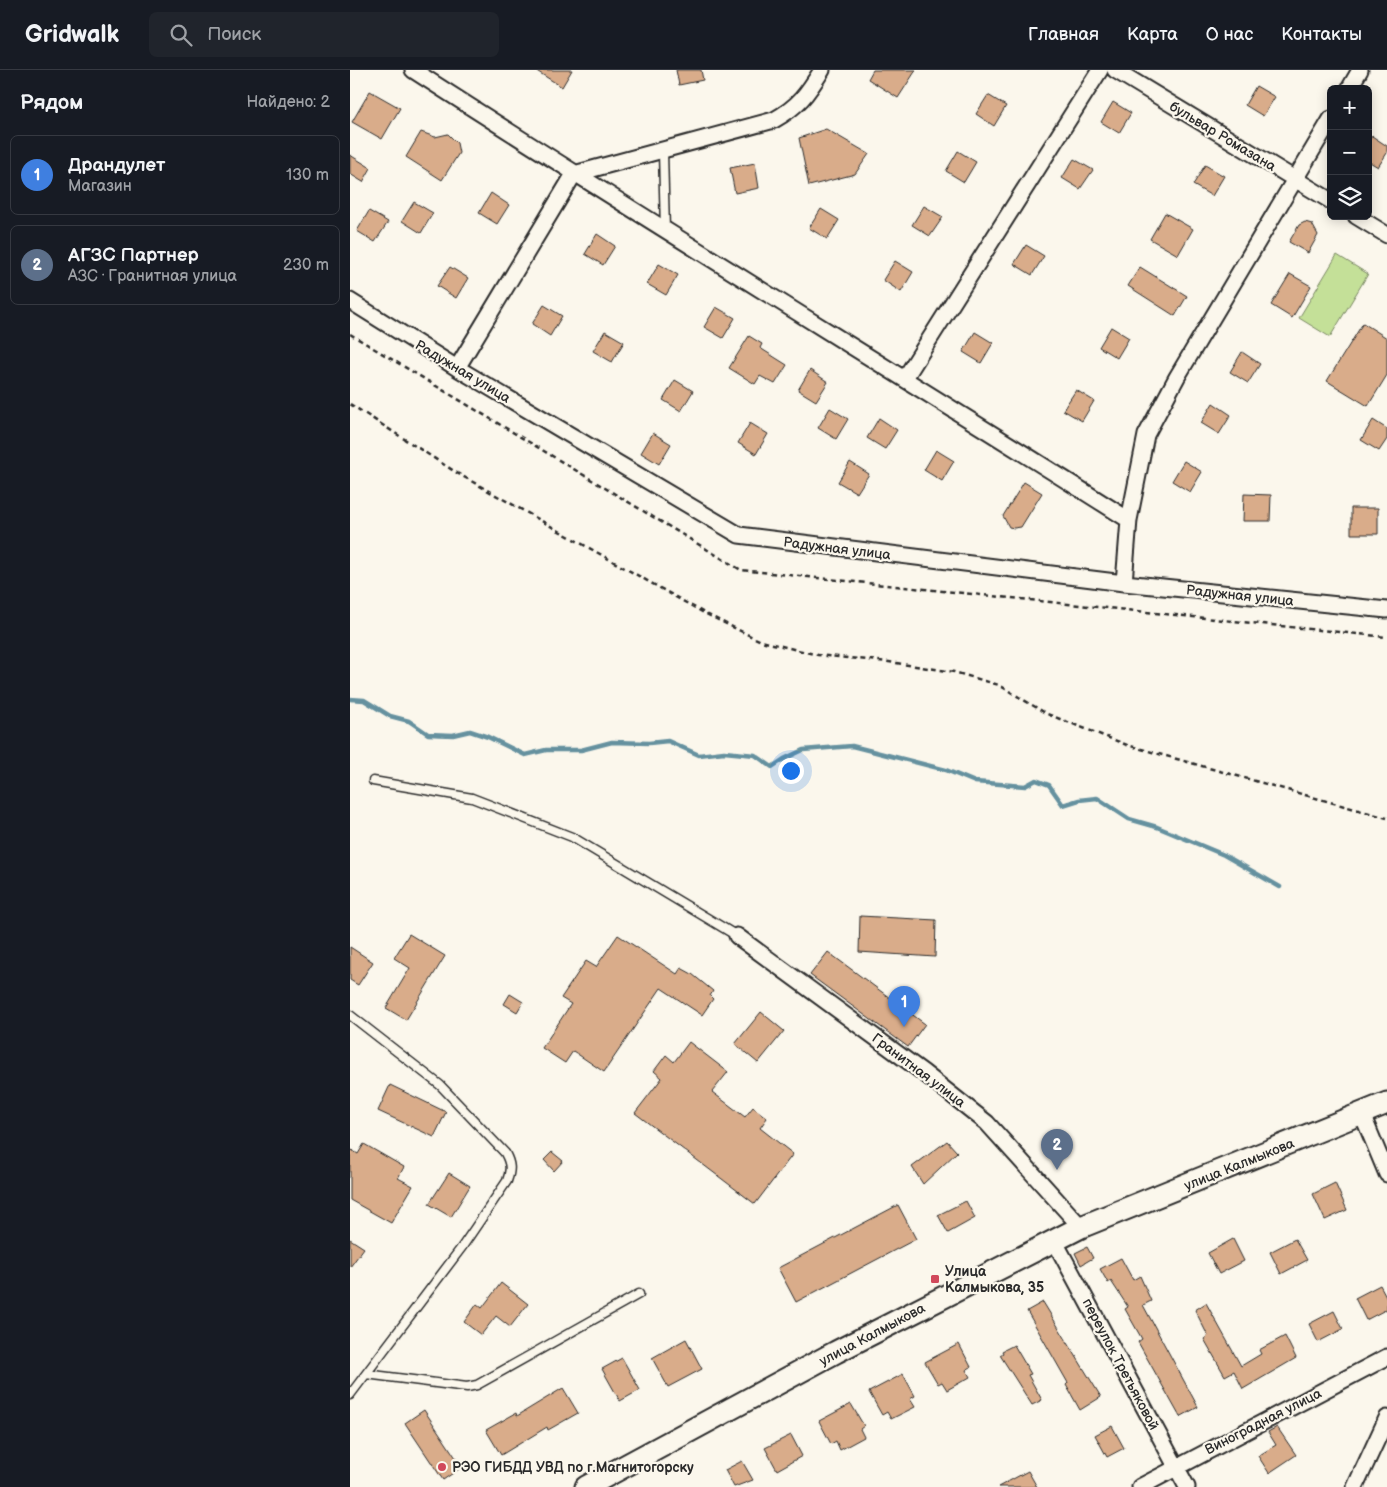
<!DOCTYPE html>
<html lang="ru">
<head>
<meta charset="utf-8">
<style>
  body { margin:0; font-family:"Balsamiq Sans",sans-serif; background:#20242c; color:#f1f3f6 }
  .controls { position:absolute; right:15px; top:15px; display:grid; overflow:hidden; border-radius:8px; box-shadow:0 2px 12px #0003 }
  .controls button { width:45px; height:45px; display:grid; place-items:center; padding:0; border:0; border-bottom:1px solid #363941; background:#171b24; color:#f1f3f6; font:25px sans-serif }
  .you { position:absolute; left:440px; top:700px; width:18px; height:18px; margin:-12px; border:4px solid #fff; border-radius:50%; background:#1a73e8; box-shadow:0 0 0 8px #1a73e833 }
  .badge { display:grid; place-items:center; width:32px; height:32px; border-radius:50%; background:#b45309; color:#fff; font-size:16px; font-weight:700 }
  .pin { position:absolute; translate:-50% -41px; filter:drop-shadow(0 1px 2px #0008) }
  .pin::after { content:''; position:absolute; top:26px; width:18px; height:15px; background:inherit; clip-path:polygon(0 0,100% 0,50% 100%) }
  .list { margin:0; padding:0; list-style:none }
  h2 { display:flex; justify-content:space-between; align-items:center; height:65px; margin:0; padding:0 20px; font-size:21px }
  h2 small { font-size:16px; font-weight:400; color:#9ea1a6 }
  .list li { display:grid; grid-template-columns:32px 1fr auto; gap:15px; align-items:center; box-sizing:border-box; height:80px; margin:0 10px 10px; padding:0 10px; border:1px solid #363941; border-radius:8px }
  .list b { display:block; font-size:19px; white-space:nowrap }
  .list p { margin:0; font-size:16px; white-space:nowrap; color:#9ea1a6 }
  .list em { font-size:16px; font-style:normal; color:#9ea1a6 }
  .icon { flex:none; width:28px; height:28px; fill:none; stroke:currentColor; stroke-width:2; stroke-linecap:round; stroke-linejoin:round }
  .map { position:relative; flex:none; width:1037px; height:1417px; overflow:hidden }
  header { display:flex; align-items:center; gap:30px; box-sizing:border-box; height:70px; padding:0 25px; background:#171b24; border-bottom:1px solid #363941 }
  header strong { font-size:24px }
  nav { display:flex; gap:28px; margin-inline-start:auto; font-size:18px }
  .search { width:350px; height:45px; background:#20242c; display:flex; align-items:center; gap:12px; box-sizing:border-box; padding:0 18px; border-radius:8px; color:#9ea1a6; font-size:19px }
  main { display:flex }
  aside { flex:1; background:#171b24 }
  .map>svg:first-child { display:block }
  .green { fill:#c4e098; stroke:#788662 }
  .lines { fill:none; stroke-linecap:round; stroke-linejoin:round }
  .stream { stroke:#65919f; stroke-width:4.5 }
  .building { fill:#d9ac8a; stroke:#2b2b2b }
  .lane-casing { stroke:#2b2b2b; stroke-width:11 }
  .street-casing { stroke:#2b2b2b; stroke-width:19 }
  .secondary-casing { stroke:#2b2b2b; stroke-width:25 }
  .path { stroke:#2b2b2b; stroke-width:2.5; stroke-dasharray:5 4; stroke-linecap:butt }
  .lane { stroke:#fbf7ec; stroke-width:8 }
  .street { stroke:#fbf7ec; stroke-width:15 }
  .secondary { stroke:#fbf7ec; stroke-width:21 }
  .poi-dot { fill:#d1495b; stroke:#fbf7ec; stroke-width:2 }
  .labels { text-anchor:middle; stroke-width:4.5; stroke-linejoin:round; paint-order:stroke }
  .street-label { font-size:14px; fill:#2b2b2b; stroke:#fbf7ec }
  .poi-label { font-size:14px; font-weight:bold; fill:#2b2b2b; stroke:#fbf7ec; text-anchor:start }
</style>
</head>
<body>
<header>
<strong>Gridwalk</strong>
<div class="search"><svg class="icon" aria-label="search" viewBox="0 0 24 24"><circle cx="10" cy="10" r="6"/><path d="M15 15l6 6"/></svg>Поиск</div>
<nav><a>Главная</a><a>Карта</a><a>О нас</a><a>Контакты</a></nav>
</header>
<main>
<aside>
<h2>Рядом<small>Найдено: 2</small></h2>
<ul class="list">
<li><span class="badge" style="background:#3f7fe0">1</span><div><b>Драндулет</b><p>Магазин</p></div><em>130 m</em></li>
<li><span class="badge" style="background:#5c6f8a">2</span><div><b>АГЗС Партнер</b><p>АЗС · Гранитная улица</p></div><em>230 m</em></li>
</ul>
</aside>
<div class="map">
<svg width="1037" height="1417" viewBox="0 0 1037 1417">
  <rect width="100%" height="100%" fill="#fbf7ec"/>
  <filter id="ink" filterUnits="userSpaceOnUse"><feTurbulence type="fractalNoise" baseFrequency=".02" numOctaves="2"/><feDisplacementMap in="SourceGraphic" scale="10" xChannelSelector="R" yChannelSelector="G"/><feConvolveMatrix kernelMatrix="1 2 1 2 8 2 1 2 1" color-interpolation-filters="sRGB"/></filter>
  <g filter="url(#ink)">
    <!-- green -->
    <path class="green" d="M 987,185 L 1018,204 L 980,267 L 949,248 Z"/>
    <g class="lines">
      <!-- stream -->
      <path class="stream" d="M 0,629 L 14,630 L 40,646 L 59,651 L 78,664 L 103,665 L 120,661 L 138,667 L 175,685 L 196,680 L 231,680 L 262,672 L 299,673 L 318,671 L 349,685 L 374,682 L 405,685 L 422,697 L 434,689 L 453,680 L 502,676 L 596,700 L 625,712 L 675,716 L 686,710 L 699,715 L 713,735 L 729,730 L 747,728 L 779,749 L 807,757 L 874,785 L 930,817"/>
    </g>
    <!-- building -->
    <path class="building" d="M 185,0 L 222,0 L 212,17 Z
      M 326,0 L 351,0 L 353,10 L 329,15 Z
      M 523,0 L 566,0 L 548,28 L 518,9 Z
      M 906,16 L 925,27 L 913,46 L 895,35 Z
      M 20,21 L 50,38 L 32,69 L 2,52 Z
      M 638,25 L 656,36 L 644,56 L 626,44 Z
      M 763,32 L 781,43 L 769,63 L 751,52 Z
      M 476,59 L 519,84 L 505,104 L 459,116 L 449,68 Z
      M 71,62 L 85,67 L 98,64 L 107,73 L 109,83 L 92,110 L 56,87 Z
      M 1022,66 L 1037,76 L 1037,83 L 1028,97 L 1018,91 L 1018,72 Z
      M 608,81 L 626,92 L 614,112 L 596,101 Z
      M 0,85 L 21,98 L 13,112 L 0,104 Z
      M 724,89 L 743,100 L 730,119 L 712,108 Z
      M 405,93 L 409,118 L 385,123 L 380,98 Z
      M 855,95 L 874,106 L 862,126 L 843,115 Z
      M 141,123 L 159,135 L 147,154 L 129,143 Z
      M 64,132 L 83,143 L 71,163 L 52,151 Z
      M 574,136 L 593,147 L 580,166 L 562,155 Z
      M 471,139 L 489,150 L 477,169 L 459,158 Z
      M 19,141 L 38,152 L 25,172 L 7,161 Z
      M 815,143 L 843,159 L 828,185 L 800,169 Z
      M 955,152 L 962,154 L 968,165 L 958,183 L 939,172 L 949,155 Z
      M 247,164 L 265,176 L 253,195 L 235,184 Z
      M 676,175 L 694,186 L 682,205 L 664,194 Z
      M 545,191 L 563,202 L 551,222 L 533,210 Z
      M 309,194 L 328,205 L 316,225 L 297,214 Z
      M 100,197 L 118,208 L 106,228 L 87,216 Z
      M 790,197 L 837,226 L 825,246 L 778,216 Z
      M 940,204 L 961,216 L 942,248 L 921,235 Z
      M 194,235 L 212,246 L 200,266 L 182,254 Z
      M 366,237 L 385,248 L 373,268 L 354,257 Z
      M 1013,253 L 1037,268 L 1037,305 L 1018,336 L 977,311 Z
      M 761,257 L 779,268 L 767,288 L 749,277 Z
      M 255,261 L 274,272 L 262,292 L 243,281 Z
      M 625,262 L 643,273 L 631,293 L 613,282 Z
      M 399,266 L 412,274 L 410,278 L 437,295 L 425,314 L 410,306 L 405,314 L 379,298 Z
      M 892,282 L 910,294 L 898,313 L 880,302 Z
      M 460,300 L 478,312 L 466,331 L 448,320 Z
      M 325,310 L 343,321 L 331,341 L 313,330 Z
      M 726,320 L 744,331 L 732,351 L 713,340 Z
      M 863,333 L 881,345 L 869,364 L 851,353 Z
      M 480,338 L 498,349 L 486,369 L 468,358 Z
      M 529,348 L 547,360 L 535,379 L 517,368 Z
      M 1023,350 L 1037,359 L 1037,369 L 1029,381 L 1011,370 Z
      M 400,353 L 418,364 L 406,384 L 388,373 Z
      M 303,363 L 321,374 L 309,394 L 291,383 Z
      M 586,380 L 604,391 L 592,411 L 574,400 Z
      M 834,391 L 852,402 L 840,422 L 822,411 Z
      M 500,392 L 519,404 L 507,423 L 488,412 Z
      M 674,412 L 692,423 L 671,457 L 664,458 L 659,457 L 653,446 Z
      M 894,424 L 921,425 L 920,451 L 893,451 Z
      M 1001,438 L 1028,438 L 1028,464 L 1001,464 Z
      M 510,846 L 586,850 L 585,887 L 509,882 Z
      M 59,864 L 95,886 L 56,950 L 36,938 L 60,898 L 44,888 Z
      M 268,865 L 327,904 L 331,898 L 342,904 L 363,921 L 360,926 L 363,929 L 352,945 L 311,918 L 254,1002 L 223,981 L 215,993 L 192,978 L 221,934 L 211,928 L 236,891 L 246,897 Z
      M 0,877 L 23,892 L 8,915 L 0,910 Z
      M 478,882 L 575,954 L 558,977 L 460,905 Z
      M 160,924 L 173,932 L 167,942 L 154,934 Z
      M 411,942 L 434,961 L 408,993 L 385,974 Z
      M 339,972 L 378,1002 L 362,1022 L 395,1047 L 403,1037 L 417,1048 L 410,1058 L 443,1084 L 405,1134 L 285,1043 L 312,1008 L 304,1001 L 316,985 L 324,992 Z
      M 40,1015 L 96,1042 L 84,1067 L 28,1041 Z
      M 597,1071 L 607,1082 L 573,1114 L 562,1097 Z
      M 14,1074 L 54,1097 L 48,1108 L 63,1116 L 41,1153 L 0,1130 L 0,1079 L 8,1084 Z
      M 202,1082 L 213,1091 L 204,1101 L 194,1090 Z
      M 99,1103 L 120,1116 L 101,1147 L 79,1134 Z
      M 985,1113 L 997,1140 L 975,1150 L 963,1124 Z
      M 616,1131 L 625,1148 L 598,1163 L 588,1145 Z
      M 548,1135 L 566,1169 L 446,1232 L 428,1198 Z
      M 0,1169 L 14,1178 L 0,1197 Z
      M 883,1169 L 894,1191 L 869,1204 L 858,1183 Z
      M 945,1169 L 957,1190 L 931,1204 L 920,1182 Z
      M 737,1177 L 743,1188 L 731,1195 L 725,1183 Z
      M 771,1188 L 783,1210 L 790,1206 L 801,1231 L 793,1235 L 848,1337 L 830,1347 L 788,1272 L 792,1269 L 775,1239 L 778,1237 L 761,1211 L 758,1213 L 750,1199 Z
      M 151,1213 L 178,1234 L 160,1257 L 146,1246 L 131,1265 L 114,1252 L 127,1234 L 132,1238 Z
      M 1030,1215 L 1037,1228 L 1037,1239 L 1016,1250 L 1005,1228 Z
      M 693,1232 L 751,1327 L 730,1340 L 716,1315 L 718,1313 L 677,1241 Z
      M 856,1233 L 891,1296 L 911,1284 L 909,1280 L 935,1266 L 946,1288 L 893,1319 L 884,1301 L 875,1306 L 854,1269 L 858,1266 L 845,1240 Z
      M 984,1241 L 993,1259 L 968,1272 L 959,1254 Z
      M 336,1269 L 352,1299 L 318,1317 L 302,1288 Z
      M 609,1274 L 621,1297 L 616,1300 L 620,1307 L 597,1320 L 592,1312 L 588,1314 L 575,1292 Z
      M 664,1275 L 681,1304 L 678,1305 L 692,1330 L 682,1335 L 650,1285 L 653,1283 L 652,1281 Z
      M 272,1288 L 290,1320 L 270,1331 L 252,1299 Z
      M 553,1304 L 565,1326 L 560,1329 L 565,1337 L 541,1349 L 537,1342 L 532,1345 L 519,1322 Z
      M 213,1318 L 228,1343 L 198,1360 L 197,1357 L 151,1385 L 136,1360 L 166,1343 L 167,1346 Z
      M 501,1334 L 514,1356 L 510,1359 L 514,1367 L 490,1380 L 486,1371 L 481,1374 L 469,1351 Z
      M 74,1340 L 112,1397 L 93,1410 L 55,1353 Z
      M 762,1356 L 774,1378 L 757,1387 L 745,1365 Z
      M 927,1357 L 946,1385 L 919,1403 L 908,1386 L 926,1375 L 918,1362 Z
      M 441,1365 L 452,1386 L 427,1400 L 415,1378 Z
      M 392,1391 L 403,1410 L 384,1417 L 375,1400 Z
      M 678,1401 L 687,1417 L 648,1417 Z"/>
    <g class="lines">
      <defs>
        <path id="lane" d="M 313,81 L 315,161
          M 23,711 L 122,728 L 222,767 L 387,866
          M 0,945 L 90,1015 L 155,1083 C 161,1094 161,1100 157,1111 L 112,1177 L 0,1325
          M 16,1304 L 117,1317 L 127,1315 L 289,1224"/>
        <path id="street" d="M 63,0 C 300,153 541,299 779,450
          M 765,0 L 981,131
          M 999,19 L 1010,0
          M 1006,146 L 1037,165
          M 0,231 L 107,298 L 389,465 L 774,513 L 1037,540
          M 107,298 L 224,104 L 424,50 C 449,36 457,24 472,0
          M 555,308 L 750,0
          M 774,513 L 779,450 L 796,365 L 827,307 L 981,49
          M 387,866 L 574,1003 L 637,1053 L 731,1157
          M 1012,1044 L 1037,1104
          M 704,1170 L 837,1417
          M 790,1417 L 1037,1287
          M 1005,1417 L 1037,1348"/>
        <path id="secondary" d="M 236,1417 L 486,1282 L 731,1157 L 1037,1033"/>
      </defs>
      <!-- lane casing -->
      <use href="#lane" class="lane-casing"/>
      <!-- street casing -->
      <use href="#street" class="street-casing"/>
      <!-- secondary casing -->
      <use href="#secondary" class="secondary-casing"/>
      <!-- path -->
      <path class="path" d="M 0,264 L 391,500 L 1037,567
        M 0,334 L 107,403 L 354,543 L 411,571 L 468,585 L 539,592 L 604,602 L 649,615 L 697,644 L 777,675 L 1037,748"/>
      <!-- lane -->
      <use href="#lane" class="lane"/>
      <!-- street -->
      <use href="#street" class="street"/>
      <!-- secondary -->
      <use href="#secondary" class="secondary"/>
    </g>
  </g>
  <!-- markers -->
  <g class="poi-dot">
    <rect x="580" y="1204" width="10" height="10" rx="2.5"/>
    <circle cx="92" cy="1397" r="5"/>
  </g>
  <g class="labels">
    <!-- street labels -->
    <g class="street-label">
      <text transform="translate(873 66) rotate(31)" y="5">бульвар Ромазана</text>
      <text transform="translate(113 301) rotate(31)" y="5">Радужная улица</text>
      <text transform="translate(487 478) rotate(7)" y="5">Радужная улица</text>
      <text transform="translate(890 525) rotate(6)" y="5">Радужная улица</text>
      <text transform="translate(569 1000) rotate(37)" y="5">Гранитная улица</text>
      <text transform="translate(889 1094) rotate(-22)" y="5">улица Калмыкова</text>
      <text transform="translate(522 1264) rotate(-28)" y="5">улица Калмыкова</text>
      <text transform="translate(771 1294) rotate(62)" y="5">переулок Третьяковой</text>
      <text transform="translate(913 1351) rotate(-27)" y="5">Виноградная улица</text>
    </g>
    <!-- poi labels -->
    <g class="poi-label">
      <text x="595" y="1206">Улица<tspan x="595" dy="16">Калмыкова, 35</tspan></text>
      <text x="102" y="1402">РЭО ГИБДД УВД по г.Магнитогорску</text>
    </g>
  </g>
</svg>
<div class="controls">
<button>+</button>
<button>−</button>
<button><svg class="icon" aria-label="layers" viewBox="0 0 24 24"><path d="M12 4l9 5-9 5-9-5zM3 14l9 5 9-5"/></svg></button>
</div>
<div class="you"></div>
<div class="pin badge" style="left:554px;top:957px;background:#3f7fe0">1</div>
<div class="pin badge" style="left:707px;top:1100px;background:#5c6f8a">2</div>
</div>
</main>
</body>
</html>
